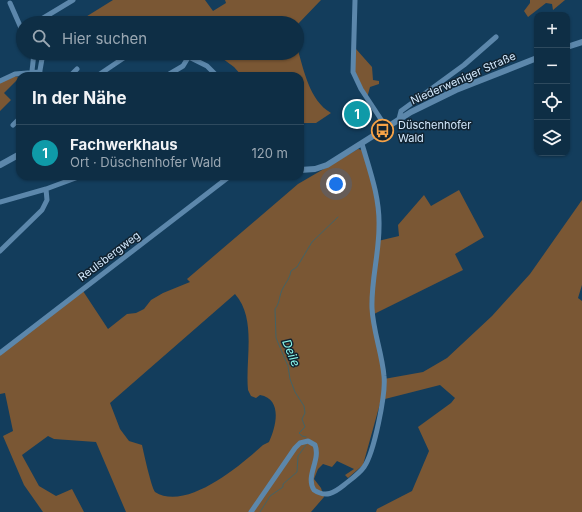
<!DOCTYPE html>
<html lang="de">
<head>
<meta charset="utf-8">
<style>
  body { margin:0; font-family:Inter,sans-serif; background:#1c3a50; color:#f1f3f6 }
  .controls { position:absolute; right:12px; top:12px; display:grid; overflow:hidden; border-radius:8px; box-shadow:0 1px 3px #0004 }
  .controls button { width:36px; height:36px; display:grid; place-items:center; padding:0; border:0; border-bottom:1px solid #2e4a5e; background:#0e2e45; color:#f1f3f6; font:20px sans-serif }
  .you { position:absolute; left:336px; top:184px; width:14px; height:14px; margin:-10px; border:3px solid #fff; border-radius:50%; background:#1a73e8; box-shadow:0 0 0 6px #1a73e833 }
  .badge { display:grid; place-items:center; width:26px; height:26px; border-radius:50%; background:#1a73e8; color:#fff; font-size:13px; font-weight:700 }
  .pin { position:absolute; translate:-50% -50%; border:2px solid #fff; box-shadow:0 1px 4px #0006 }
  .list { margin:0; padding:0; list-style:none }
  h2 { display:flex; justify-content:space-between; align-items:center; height:52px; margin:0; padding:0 16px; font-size:17px }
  h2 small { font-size:13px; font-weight:400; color:#9ba8b3 }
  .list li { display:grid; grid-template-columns:26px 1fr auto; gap:12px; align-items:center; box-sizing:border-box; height:56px; padding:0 16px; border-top:1px solid #2e4a5e }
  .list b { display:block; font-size:15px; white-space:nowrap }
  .list p { margin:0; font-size:13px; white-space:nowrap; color:#9ba8b3 }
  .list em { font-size:13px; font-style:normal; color:#9ba8b3 }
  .icon { flex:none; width:22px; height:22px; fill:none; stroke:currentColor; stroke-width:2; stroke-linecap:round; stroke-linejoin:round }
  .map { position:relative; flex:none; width:582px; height:512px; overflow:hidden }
  .search { position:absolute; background:#0e2e45; box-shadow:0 1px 3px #0004; left:16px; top:16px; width:288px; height:44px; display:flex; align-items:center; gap:10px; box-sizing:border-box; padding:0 14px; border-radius:22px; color:#9ba8b3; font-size:15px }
  .panel { position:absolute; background:#0e2e45; box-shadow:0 1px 3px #0004; left:16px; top:72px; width:288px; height:108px; border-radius:12px }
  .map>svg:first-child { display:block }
  .green { fill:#7a5734; fill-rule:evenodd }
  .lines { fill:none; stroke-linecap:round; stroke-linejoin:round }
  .stream { stroke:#436366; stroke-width:1 }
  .minor { stroke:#5c87ab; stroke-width:5 }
  .tertiary { stroke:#5c87ab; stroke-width:6 }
  .labels { text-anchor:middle; stroke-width:3; stroke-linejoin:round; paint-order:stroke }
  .street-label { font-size:11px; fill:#d4eafe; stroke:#112331 }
  .poi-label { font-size:11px; fill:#d4eafe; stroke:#112331; text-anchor:start }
  .water-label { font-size:12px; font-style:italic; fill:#8cfbed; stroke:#112331 }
</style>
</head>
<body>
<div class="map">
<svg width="582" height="512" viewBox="0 0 582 512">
  <rect width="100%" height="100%" fill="#133d5c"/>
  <!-- green -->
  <path class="green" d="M 113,0 L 205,0 L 213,11 L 226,3 L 225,0 L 321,0 L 297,25 L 297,23 L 123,23 L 113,16 L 95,18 L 93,23 L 76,23 Z
    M 530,0 L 565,0 L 553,10 L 552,4 L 546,3 L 528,17 L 524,11 L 530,3 Z
    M 297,47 C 304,70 309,100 331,113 L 316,123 L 300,123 L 300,76 L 242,76 L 234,67 L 215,53 L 297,53 Z
    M 356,49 L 372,67 L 373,80 L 379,81 L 379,84 L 370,87 L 367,98 L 353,72 L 354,50 Z
    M 12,76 L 20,77 L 4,93 L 11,100 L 0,111 L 0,82 Z
    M 358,149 L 362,150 L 377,200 L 378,241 L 399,236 L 398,225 L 424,195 L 431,206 L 459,190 L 484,237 L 455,254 L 463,270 L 372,315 L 384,379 L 423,372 L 447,358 L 492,316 L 530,274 L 582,200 L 582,285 L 578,298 L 582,301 L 582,512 L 376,512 L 377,509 L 412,491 L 429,451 L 418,427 L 451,403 L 455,398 L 440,385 L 381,400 L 363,465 L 348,478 L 345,475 L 354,469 L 337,461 L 332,467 L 323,464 L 318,469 L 314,479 L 321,488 L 324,497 L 311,512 L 126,512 L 96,442 L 54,439 L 48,436 L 22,455 L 23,457 L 39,486 L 56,496 L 72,489 L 84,512 L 43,512 L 24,485 L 3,436 L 13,431 L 5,393 L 0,394 L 0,355 L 83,291 L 108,329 L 127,314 L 136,313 L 144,309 L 151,300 L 163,293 L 190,282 L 187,279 L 298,184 ZM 235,294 C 257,319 245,359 248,390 L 251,396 L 256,398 L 260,395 C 283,399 276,427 269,442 L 263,445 C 241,465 186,512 155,492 C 151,486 144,454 142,445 L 129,441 L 120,429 L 110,403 Z"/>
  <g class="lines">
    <!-- stream -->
    <path class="stream" d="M 306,437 L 302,436 L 299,433 L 305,427 L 302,419 L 305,413 L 304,406 L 295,392 L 290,379 L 288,366 L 276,338 L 275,309 C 280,303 279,295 283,288 C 286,282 290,278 291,271 L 297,267 L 312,242 L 338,217
      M 260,512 L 270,496 L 283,487 L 283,484 L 297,472 L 298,456 L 306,445"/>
    <!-- minor -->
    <path class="minor" d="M 355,0 L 353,72 L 361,89 L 386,127
      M 10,3 L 21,28 L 23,29
      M 35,23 L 73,0
      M 51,53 L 53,53
      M 181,53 L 207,66 L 217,76
      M 32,71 L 34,53
      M 39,76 L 43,53
      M 70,76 L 77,69
      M 97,76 L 131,53
      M 166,76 L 183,66 L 189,56
      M 0,81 L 15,74 L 40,72
      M 399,119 L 401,111 L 464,65 L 496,37
      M 13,125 L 20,118
      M 0,202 L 46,189 L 81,176
      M 0,251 L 42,210 L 47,200 L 46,189
      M 0,353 L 230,176
      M 251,512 L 295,448 L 300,443 L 308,441 L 315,445 C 321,460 305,476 314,490 C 326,498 334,493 344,485 C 350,480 359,474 364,467 C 374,453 386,394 384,376 C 382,353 373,331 372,308 C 371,281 379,254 379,227 C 380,198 370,171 362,144"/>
    <!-- tertiary -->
    <path class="tertiary" d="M 567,47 L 582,42
      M 0,165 L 20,154
      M 300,170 L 315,169 L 327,165 L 411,112 L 456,90 L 537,58"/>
  </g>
  <!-- icons -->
  <defs>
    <symbol id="bus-ring" viewBox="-11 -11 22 22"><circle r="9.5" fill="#112331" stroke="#f6a247" stroke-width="1.5"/><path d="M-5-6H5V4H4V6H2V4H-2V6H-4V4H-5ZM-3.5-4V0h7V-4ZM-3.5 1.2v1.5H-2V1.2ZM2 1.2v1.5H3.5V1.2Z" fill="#f6a247"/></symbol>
  </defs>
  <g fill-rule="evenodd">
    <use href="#bus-ring" x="370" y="118" width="25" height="25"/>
  </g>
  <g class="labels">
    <!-- street labels -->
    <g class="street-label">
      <text transform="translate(463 78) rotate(-24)" y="4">Niederweniger Straße</text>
      <text transform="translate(109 256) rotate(-37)" y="4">Reulsbergweg</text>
    </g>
    <!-- poi labels -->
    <g class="poi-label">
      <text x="398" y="129">Düschenhofer<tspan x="398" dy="13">Wald</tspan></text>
    </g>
    <!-- water labels -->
    <g class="water-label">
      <text transform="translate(291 353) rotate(68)" y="4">Deile</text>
    </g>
  </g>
</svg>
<div class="controls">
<button>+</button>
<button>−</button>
<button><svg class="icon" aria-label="locate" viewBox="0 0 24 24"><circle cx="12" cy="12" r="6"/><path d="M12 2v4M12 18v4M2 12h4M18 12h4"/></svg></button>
<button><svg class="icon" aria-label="layers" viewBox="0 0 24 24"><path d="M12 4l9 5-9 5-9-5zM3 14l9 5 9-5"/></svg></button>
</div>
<div class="you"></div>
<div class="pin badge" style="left:357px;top:114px;background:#0f9aa8">1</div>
<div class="search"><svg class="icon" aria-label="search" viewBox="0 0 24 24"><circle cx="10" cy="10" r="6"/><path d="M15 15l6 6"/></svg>Hier suchen</div>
<section class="panel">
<h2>In der Nähe<small></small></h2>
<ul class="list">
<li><span class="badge" style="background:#0f9aa8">1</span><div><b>Fachwerkhaus</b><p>Ort · Düschenhofer Wald</p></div><em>120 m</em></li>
</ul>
</section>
</div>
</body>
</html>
